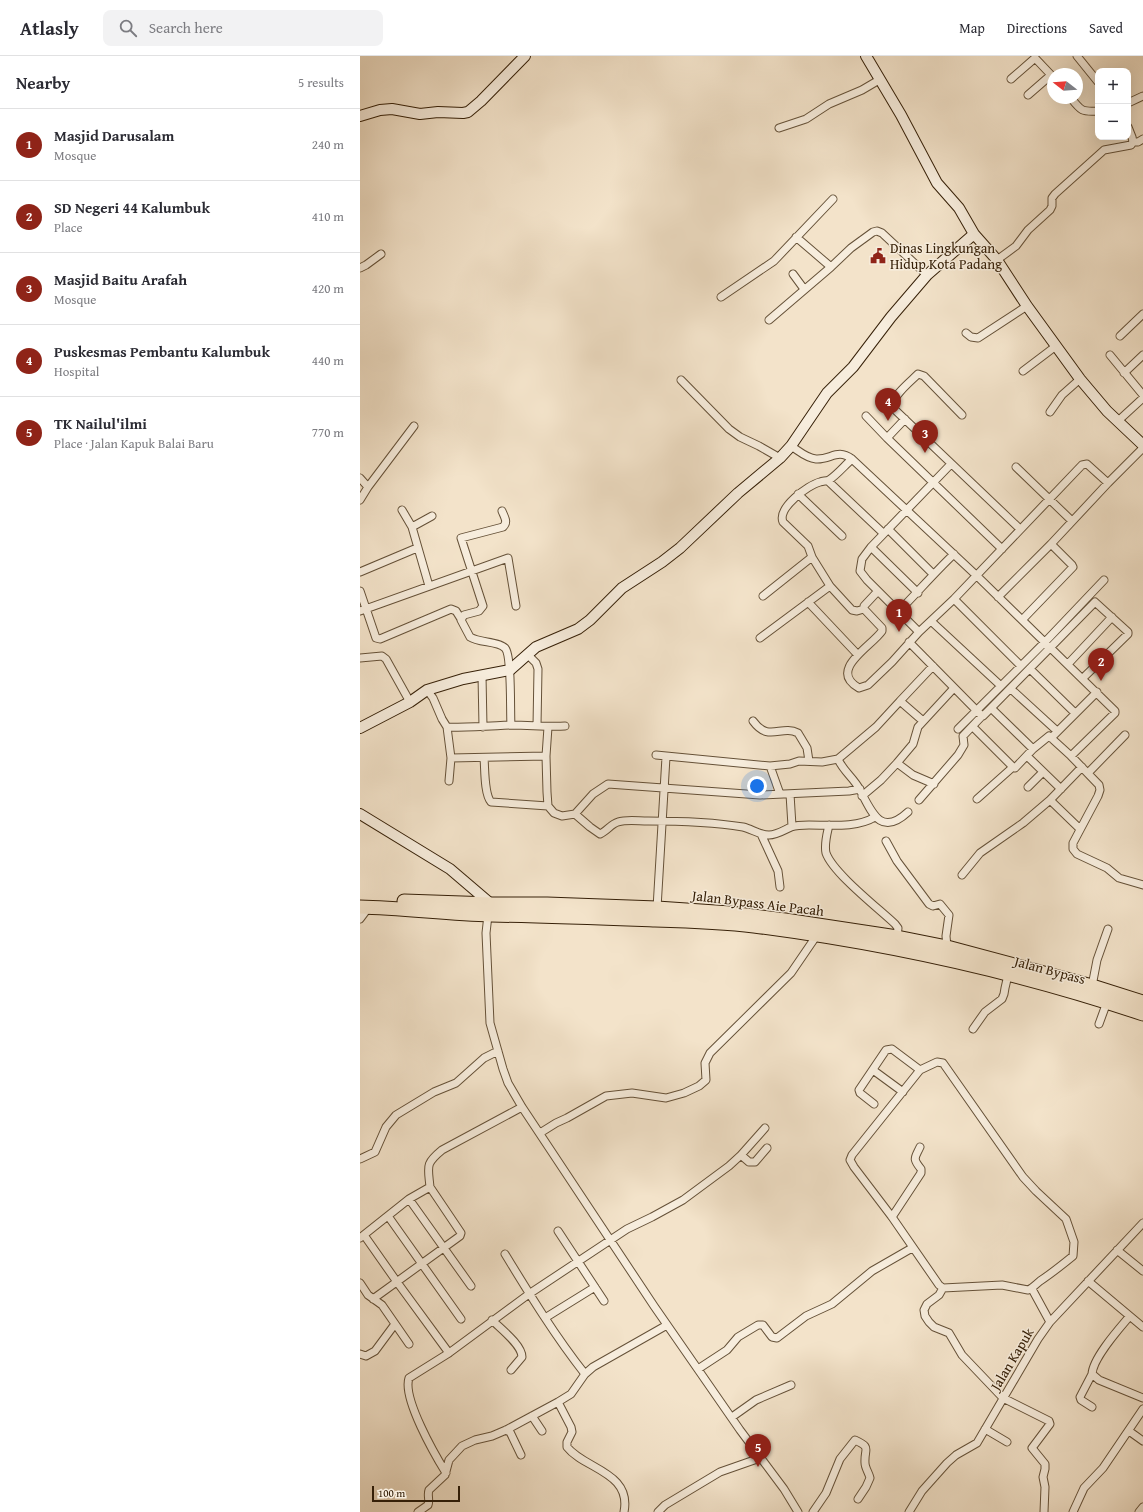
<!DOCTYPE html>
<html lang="en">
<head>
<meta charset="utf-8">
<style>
  body { margin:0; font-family:"Gentium Book Plus",serif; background:#f2f2f3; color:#2b2b33 }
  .controls { position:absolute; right:12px; top:12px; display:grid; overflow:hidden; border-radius:8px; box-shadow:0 4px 16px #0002 }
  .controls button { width:36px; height:36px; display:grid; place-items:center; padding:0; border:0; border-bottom:1px solid #e1e1e2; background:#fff; color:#2b2b33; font:20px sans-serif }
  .compass { position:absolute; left:687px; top:12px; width:36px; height:36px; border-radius:50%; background:#fff; box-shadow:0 4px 16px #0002; rotate:287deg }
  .scale { position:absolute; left:12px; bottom:10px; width:88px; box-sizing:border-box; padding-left:4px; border:2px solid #362008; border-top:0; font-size:11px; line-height:14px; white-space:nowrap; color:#362008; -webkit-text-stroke:3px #f7eddd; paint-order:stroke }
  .you { position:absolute; left:397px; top:730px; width:14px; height:14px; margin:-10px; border:3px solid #fff; border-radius:50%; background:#1a73e8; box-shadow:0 0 0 6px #1a73e833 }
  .badge { display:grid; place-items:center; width:26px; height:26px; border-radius:50%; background:#8f2418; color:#fff; font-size:13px; font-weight:700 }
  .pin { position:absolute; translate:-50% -33px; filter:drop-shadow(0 1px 2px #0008) }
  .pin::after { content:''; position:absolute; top:21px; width:14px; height:12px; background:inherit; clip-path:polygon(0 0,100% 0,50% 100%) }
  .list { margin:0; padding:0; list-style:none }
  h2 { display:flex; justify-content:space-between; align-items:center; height:52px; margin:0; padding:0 16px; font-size:17px }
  h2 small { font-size:13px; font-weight:400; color:#7c7c81 }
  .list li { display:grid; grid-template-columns:26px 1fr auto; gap:12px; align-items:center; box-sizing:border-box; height:72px; padding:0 16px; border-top:1px solid #e1e1e2 }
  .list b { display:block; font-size:15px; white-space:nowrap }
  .list p { margin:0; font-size:13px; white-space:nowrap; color:#7c7c81 }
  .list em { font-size:13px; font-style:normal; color:#7c7c81 }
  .icon { flex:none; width:22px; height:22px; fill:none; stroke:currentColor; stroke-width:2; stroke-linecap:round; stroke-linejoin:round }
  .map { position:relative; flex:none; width:783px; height:1456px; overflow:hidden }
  header { display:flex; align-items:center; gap:24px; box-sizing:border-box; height:56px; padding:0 20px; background:#fff; border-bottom:1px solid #e1e1e2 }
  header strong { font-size:19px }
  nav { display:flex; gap:22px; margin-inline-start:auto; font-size:14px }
  .search { width:280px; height:36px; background:#f2f2f3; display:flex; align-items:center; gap:10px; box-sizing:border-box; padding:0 14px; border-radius:8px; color:#7c7c81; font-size:15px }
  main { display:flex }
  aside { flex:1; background:#fff }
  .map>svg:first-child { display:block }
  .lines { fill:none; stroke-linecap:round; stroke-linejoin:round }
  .street-casing { stroke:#655138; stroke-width:9 }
  .secondary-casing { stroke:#362008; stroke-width:12 }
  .highway-casing { stroke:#362008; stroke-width:15 }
  .street { stroke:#f7eddd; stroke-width:7 }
  .secondary { stroke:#f7eddd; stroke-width:10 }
  .highway { stroke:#f3e3ca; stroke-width:13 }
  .labels { text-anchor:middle; stroke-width:3; stroke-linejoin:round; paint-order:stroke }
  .poi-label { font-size:14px; fill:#362008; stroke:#f7eddd; text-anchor:start }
  .street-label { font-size:14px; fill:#362008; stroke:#f7eddd }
</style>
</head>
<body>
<header>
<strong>Atlasly</strong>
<div class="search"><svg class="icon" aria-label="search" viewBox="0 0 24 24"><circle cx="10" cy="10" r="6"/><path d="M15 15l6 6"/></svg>Search here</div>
<nav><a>Map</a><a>Directions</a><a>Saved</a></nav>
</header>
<main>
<aside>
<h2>Nearby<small>5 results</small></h2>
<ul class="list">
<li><span class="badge">1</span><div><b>Masjid Darusalam</b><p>Mosque</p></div><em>240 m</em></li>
<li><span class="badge">2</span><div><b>SD Negeri 44 Kalumbuk</b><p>Place</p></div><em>410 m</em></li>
<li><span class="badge">3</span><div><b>Masjid Baitu Arafah</b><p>Mosque</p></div><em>420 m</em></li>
<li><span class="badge">4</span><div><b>Puskesmas Pembantu Kalumbuk</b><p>Hospital</p></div><em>440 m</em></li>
<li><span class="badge">5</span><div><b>TK Nailul'ilmi</b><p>Place · Jalan Kapuk Balai Baru</p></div><em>770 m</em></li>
</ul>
</aside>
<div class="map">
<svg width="783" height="1456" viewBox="0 0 783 1456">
  <rect width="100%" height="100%" fill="#f3e3ca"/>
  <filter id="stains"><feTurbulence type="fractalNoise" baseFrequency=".005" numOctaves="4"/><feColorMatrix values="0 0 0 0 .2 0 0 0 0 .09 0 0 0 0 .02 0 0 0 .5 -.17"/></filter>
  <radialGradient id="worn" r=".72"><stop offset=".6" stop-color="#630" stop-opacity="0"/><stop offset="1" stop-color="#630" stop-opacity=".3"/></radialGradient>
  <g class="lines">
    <defs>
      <path id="street" d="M 717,0 L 738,26
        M 651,23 L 675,2 L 693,21
        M 668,39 L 691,19
        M 711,42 C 721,55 722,56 738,55
        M 768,47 L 783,40
        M 419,72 L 446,63 L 469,48 L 502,34 L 519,24
        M 773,86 L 778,86 L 783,83
        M 637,204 L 656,190 L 668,174 L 690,154 L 692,150 L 692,142 L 695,138 L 744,94 L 771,89 L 773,86 L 772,81 L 768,71
        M 471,211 L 491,192 L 513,176 L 517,175 L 522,177 L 567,219
        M 0,212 L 6,209 L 21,198
        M 433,218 L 444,233
        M 361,241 L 414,205 L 473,143
        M 409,264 L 471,211 L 436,181
        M 606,277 L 611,281 L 618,282 L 667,250
        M 760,280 L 783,258
        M 750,299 L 783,339
        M 663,315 L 696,290
        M 764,317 L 783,299
        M 321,324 L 369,373 L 380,381 L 399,390 L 420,402
        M 690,356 L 702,339 L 720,323
        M 602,359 L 564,320 L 558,318 C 550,326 532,340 532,351 L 660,473
        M 506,360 L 527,382 L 642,493
        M 758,365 L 783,342
        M 527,382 L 545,363
        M 431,390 C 439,395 446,402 456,403 C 471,404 477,392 492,403 L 617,520 L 755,655 L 755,657 L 711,700 L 739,729 L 740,734 L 738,740 L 713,787 L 713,793 L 717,798 L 747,812 L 759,822 L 783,829
        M 492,403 C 485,409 477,419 469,424 C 466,425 463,425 460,426 C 448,429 417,452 423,466 L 448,490 L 452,501 L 470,530 L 492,554 L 497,555 L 504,553
        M 656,411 L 712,465
        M 0,422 L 8,431 L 54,370
        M 468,425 L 523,477
        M 438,438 L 482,480
        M 0,444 L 8,431
        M 42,454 L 52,471 L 69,530
        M 142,455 C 145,462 148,466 143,471 L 101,482 L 123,550 L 119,555 L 104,559 L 101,564 L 110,581 C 119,587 138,585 145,592 C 152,599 150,657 151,669
        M 52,471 L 72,460
        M 528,473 L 573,518
        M 691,488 L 748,427
        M 511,491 L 502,503 L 500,515 L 507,524 L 559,576
        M 0,516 L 57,492
        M 0,535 L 16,582 L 20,583 L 91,553 L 96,555 L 101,563
        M 518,535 L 504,550 L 504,553 L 522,572 L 522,575 C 512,590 467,614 499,632 L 508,629 L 532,606 L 559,576 L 594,543 L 722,409 L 727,408 L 748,427 L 783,392
        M 558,537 L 511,491 L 591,408
        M 403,540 L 452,501
        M 638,541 L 691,488 L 712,509 L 713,511 L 662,564
        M 594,543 L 661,610
        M 448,546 L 498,599
        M 0,555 L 148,502 L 156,550
        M 538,556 C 557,537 574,517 594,498
        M 571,565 L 641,630
        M 400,582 L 470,530
        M 549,586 L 621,659 L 623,660 L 631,652 L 673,693
        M 167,598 L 176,607 L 178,613 L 177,670
        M 0,602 L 22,600 L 26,603 L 50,646
        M 708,608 L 752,561
        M 670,613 L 715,657
        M 122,619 L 123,671
        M 651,633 L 697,675
        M 67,634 L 73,642 L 82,663 L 87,671 L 91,702 L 186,700
        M 540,645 L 516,671 L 478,703 C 483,715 494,722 500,734 C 512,757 521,781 548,756
        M 631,652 L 735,546 L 768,576 L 768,578 L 723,622
        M 393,665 C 409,687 421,668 438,677 L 447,692 L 449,705
        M 563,665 L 540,645 L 573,610
        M 87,671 C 109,672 131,670 152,669 C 170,669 187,671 205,670
        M 188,671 L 186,700 L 187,736 L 188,750 L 194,757 L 202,760 L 215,758 L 233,738 L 248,728 L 400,739 L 489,735 L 500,733
        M 613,671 L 653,711 L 655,712 L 673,693 L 689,680 L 711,700
        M 598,673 L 685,586 L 744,524
        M 691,682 L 737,636
        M 296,699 L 410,710 L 430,708 L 439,705 L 462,706 L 478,703
        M 667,700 L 701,733
        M 124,702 C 125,712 124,738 131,746 L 188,750
        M 537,707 L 553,719 L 574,728
        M 410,710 L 420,738
        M 728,717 L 765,679
        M 89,725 L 91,702
        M 668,731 L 683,716
        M 430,738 L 432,770
        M 502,740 L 521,724 L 537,707 L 553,688 L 558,671 L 594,632
        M 617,743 L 653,711
        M 559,744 L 598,699 L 604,689 L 603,680 L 622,660
        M 690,744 L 720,773
        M 215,758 L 230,771 L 240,778 C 247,775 251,768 258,766 C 267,763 278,765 288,765 C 319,765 352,766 383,771 C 392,773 399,779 409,779 C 417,779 424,774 431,771 C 437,769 443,769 449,769 C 470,769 497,772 515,761
        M 469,769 C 467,778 464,788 466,797 C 473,817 518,852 535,868 L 538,872 L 537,881
        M 401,778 L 418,815 L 420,831
        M 526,785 L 537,805 L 569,848 L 573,850 L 580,848 L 589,859 L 586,880 L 587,891
        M 602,819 L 620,797 L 663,767 L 690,744 L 722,711
        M 297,852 L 306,701
        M 128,859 L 126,877 L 130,967 L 143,1013 L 148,1027 L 162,1051 L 294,1250 L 380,1374 L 424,1433 L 438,1456
        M 0,863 L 9,851
        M 732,930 L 737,904 L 748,873
        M 739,968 L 747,946
        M 613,973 L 625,956 L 642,943 L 644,938 L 645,932 L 648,919
        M 513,1014 L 543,1036
        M 514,1048 L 500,1037 L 499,1034 L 526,994 L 532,993 L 560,1014
        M 180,1077 L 196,1067 L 207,1062 L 246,1040 L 272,1037 L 306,1042 L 324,1037 L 339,1030 L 346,1024 L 345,1007 L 350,997 L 431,917 L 457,879
        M 381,1099 L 389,1106 L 395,1106 L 407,1092
        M 0,1103 L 15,1096 L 26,1071 L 36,1059 L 74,1036 L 96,1027 L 124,1002 L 138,995
        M 49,1143 L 111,1230
        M 28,1160 L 101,1263
        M 532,1161 L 561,1117 L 561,1113 C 552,1102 555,1102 560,1091
        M 198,1175 L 244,1245
        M 4,1179 L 37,1226 L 89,1297
        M 0,1182 L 49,1143 L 70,1131 C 68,1110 65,1108 82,1094 L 162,1051
        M 757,1194 L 783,1215
        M 145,1198 C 170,1239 195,1280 225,1318
        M 728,1225 L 783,1271
        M 0,1227 L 8,1239 L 22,1249 L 49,1288
        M 583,1232 L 642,1229 L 668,1234 C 673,1232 676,1228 680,1225 C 692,1217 702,1209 713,1200 L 714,1186 L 706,1163 L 676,1135 L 663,1121 L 583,1007 L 577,1006 L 560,1014 L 492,1099 L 490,1104 L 494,1111 L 532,1161 L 579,1229 L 583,1232 L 579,1239 L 567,1248 L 564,1254 L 565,1260 L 569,1266 L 574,1271 L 589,1277 L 602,1299 L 643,1342 L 689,1365 L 690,1368 L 672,1392 L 685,1408 L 685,1413 L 683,1421 L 685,1431 L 684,1456
        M 672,1233 L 690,1266
        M 13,1243 L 100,1180 L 101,1177 L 70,1131
        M 769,1261 C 758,1274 733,1302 732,1318 L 739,1324 L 783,1342
        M 185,1262 L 235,1231
        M 132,1264 C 141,1273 162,1289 162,1301 L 151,1314
        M 0,1298 L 6,1300 L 15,1295 L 35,1268
        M 338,1313 L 367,1294 L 378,1281 L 398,1269 L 403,1269 L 412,1281 L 417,1282 L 446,1260 L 472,1248 L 512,1215 L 552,1192
        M 732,1318 L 720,1341 L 721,1344 L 732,1351
        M 198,1346 L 211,1371 L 212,1376 L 207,1386 L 207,1391 C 224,1413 272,1416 264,1456
        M 172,1360 L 182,1375
        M 372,1361 L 396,1344 L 431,1329
        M 625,1373 L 647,1386
        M 146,1374 L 150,1376 L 161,1399
        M 769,1375 L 783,1385
        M 86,1417 C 75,1399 42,1342 49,1322 L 89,1297 L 169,1238 L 267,1173 L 292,1161 L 323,1144 L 369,1110 L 381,1099 L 405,1072
        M 58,1456 L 68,1449 C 70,1444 67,1439 69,1434 L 85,1419 L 89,1404 L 102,1390 L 115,1384 L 132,1380 L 146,1374 L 198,1346 L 211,1338 L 225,1318 L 233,1311 L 307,1269
        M 298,1456 L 305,1449 L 360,1416 L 400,1402
        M 453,1456 L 466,1437 L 480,1403 L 495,1384 C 512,1392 504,1392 505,1407 C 505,1412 509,1417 510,1422 L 506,1431 L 498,1443
        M 549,1456 L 562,1435 L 587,1407 L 596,1399 L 617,1387 L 678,1283 L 690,1266 L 783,1167
        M 713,1456 L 724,1432 L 743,1412 L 783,1353
        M 779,1456 L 783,1451"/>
      <path id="secondary" d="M 506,0 L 541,59 L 577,127 L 599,152 L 614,178 L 637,204 L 667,250 L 720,323 L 747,355 L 783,389
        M 0,60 L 20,54 L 32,53 L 60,58 L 78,56 L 103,57 L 108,56 L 121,45 L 165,0
        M 0,672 L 50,646 L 67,634 L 103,623 L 150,614 L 176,591 L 218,573 L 230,564 L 262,532 L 302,506 L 320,492 L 378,437 L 420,402 L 431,390 L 467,337 L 493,311 L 531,261 L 567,219 L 614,178
        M 0,758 L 90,813 L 131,848"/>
      <path id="highway" d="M 44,845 L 131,848 L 187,848 L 297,852 L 370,857 L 425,864 L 537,881 L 587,891 L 732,930 L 783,946
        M 0,851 C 44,852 88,858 131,859 C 186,860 240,862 295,864 C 328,865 361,866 394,870 C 526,887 658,916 783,958"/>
    </defs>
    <!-- street casing -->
    <use href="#street" class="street-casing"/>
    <!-- secondary casing -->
    <use href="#secondary" class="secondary-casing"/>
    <!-- highway casing -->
    <use href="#highway" class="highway-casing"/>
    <!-- street -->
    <use href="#street" class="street"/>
    <!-- secondary -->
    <use href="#secondary" class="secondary"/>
    <!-- highway -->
    <use href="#highway" class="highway"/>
  </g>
  <!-- icons -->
  <defs>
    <symbol id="civic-bare" viewBox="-9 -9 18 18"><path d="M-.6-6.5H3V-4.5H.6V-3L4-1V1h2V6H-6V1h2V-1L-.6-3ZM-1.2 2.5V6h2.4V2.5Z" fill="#8f2418" stroke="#f7eddd" stroke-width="2.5" paint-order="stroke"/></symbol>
  </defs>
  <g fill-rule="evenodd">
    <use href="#civic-bare" x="507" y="189" width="22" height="22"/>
  </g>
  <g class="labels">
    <!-- poi labels -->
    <g class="poi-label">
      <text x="530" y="197">Dinas Lingkungan<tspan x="530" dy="16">Hidup Kota Padang</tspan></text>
    </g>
    <!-- street labels -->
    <g class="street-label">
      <text transform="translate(398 847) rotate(7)" y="5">Jalan Bypass Aie Pacah</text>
      <text transform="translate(690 914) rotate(15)" y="5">Jalan Bypass</text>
      <text transform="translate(652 1303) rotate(-59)" y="5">Jalan Kapuk</text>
    </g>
  </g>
  <rect width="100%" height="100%" filter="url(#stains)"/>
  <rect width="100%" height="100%" fill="url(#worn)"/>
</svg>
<div class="controls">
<button>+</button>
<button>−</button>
</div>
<svg class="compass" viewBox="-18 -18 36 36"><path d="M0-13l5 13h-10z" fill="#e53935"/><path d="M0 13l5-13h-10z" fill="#7c7c81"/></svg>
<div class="scale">100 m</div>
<div class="you"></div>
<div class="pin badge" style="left:539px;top:576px">1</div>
<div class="pin badge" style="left:741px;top:625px">2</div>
<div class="pin badge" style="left:565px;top:397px">3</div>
<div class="pin badge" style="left:528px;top:365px">4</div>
<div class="pin badge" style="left:398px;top:1411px">5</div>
</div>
</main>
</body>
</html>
